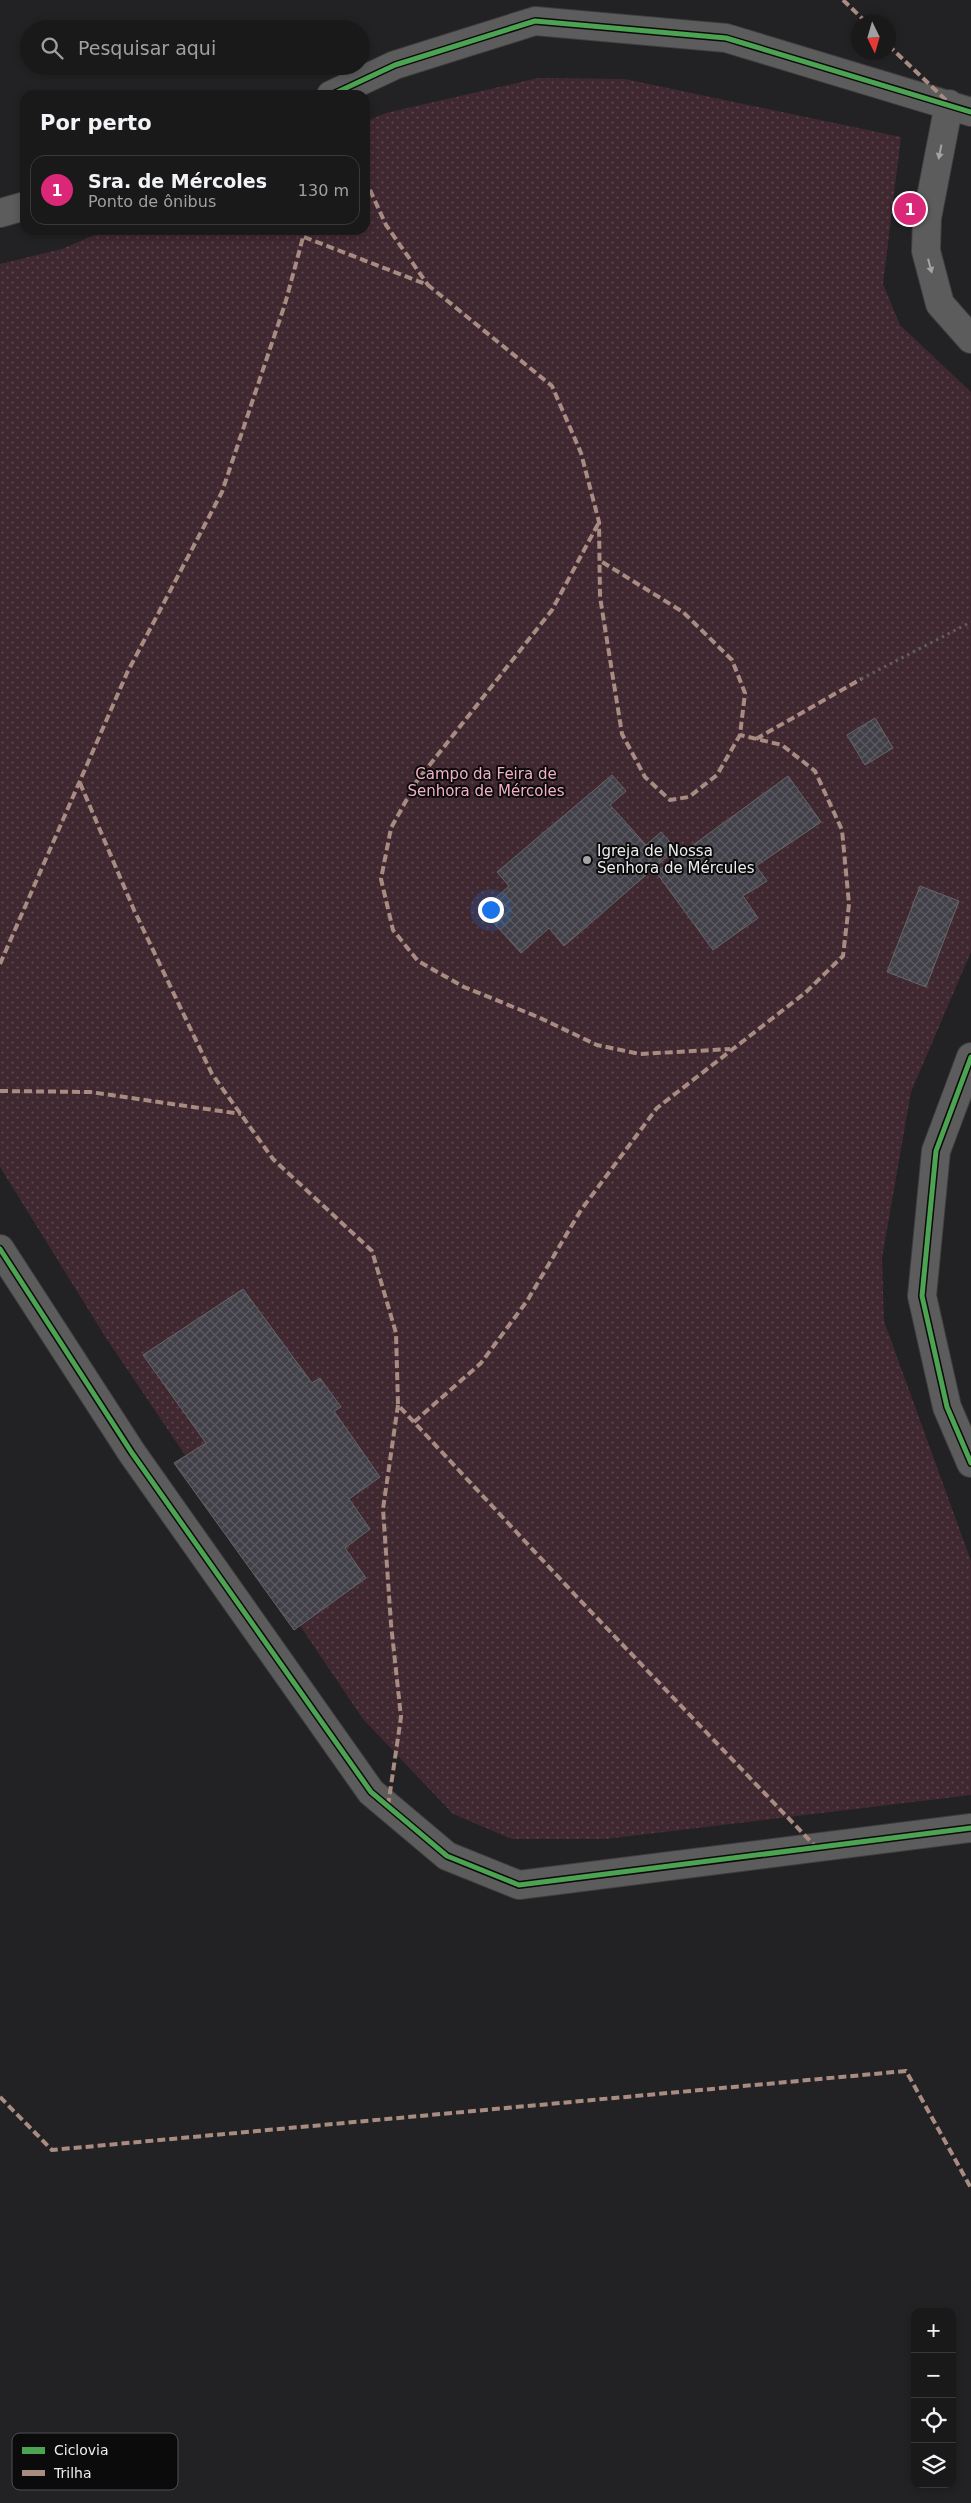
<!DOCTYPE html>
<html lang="pt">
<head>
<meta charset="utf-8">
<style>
  body { margin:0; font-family:"DejaVu Sans",sans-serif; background:#272627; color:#f1f3f6 }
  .controls { position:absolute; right:15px; bottom:15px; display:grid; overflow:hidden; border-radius:10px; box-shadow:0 2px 8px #0003 }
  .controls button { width:45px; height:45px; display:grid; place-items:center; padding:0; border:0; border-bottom:1px solid #383839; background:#1a191a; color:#f1f3f6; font:25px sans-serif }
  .compass { position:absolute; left:851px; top:15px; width:45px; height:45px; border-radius:50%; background:#1a191a; box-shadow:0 2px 8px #0003; rotate:175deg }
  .you { position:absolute; left:490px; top:909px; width:18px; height:18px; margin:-12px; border:4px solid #fff; border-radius:50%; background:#1a73e8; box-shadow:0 0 0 8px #1a73e833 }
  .badge { display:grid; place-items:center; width:32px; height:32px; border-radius:50%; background:#db2777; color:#fff; font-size:16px; font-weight:700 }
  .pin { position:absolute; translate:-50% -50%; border:2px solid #fff; box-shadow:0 1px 5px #0006 }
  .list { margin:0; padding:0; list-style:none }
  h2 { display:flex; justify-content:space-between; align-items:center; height:65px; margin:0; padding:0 20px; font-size:21px }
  h2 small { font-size:16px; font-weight:400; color:#9fa0a2 }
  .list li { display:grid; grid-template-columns:32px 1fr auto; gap:15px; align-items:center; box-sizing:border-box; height:70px; margin:0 10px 10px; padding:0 10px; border:1px solid #383839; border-radius:15px }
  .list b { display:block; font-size:19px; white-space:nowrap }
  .list p { margin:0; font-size:16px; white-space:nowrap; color:#9fa0a2 }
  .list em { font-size:16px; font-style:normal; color:#9fa0a2 }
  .icon { flex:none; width:28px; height:28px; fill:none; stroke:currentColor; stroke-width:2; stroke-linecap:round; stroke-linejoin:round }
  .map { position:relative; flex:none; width:971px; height:2503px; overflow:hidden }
  .search { position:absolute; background:#1a191a; box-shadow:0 2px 8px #0003; left:20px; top:20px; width:350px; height:55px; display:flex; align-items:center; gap:12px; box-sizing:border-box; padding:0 18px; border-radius:28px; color:#9fa0a2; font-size:19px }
  .panel { position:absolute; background:#1a191a; box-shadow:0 2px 8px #0003; left:20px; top:90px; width:350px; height:145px; border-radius:15px }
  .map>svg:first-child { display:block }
  .grass { fill:url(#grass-dots) }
  .building { fill:url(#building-cross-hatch); stroke:#656466 }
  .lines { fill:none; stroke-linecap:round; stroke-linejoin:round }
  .minor-casing { stroke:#3e3d3f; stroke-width:30 }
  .path { stroke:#5e5d5e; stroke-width:3; stroke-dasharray:2.5 4; stroke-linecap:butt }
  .minor { stroke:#5c5c5c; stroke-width:28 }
  .quiet { stroke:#a88b81; stroke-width:4; stroke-dasharray:8 4; stroke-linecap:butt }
  .cycleway-casing { stroke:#0c0b0c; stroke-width:8 }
  .cycleway { stroke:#4ca352; stroke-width:5 }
  .oneway { fill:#a4a4a4 }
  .poi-dot { fill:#a5a4a6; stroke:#0c0b0c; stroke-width:2 }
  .labels { text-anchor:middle; stroke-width:4; stroke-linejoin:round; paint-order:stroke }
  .park-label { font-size:15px; fill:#f3afc4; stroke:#0c0b0c }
  .poi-label { font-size:15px; fill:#ecebed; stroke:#0c0b0c; text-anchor:start }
  .key { fill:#0c0b0c; stroke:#4f4e50; stroke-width:1 }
  .key-label { font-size:14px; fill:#ecebed }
</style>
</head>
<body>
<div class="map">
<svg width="971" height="2503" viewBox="0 0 971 2503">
  <defs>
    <pattern id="grass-dots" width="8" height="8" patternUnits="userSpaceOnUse" patternTransform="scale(1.25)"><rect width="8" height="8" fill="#402830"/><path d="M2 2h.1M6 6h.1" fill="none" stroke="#5c474e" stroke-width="1.8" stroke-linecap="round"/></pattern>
    <pattern id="building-cross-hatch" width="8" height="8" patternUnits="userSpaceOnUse" patternTransform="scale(1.25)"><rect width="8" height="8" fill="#413f47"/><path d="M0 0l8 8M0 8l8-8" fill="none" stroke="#5d5b62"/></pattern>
  </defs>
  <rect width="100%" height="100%" fill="#222123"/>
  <!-- grass -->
  <path class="grass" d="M 538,78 L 625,79 L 901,137 L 883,284 L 900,325 L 971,392 L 971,952 L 911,1092 L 882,1258 L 884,1321 L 971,1561 L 971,1795 L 606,1839 L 512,1839 L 453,1814 L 363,1719 L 106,1338 L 0,1167 L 0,264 L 62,249 L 106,230 L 365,230 L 365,122 L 386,113 Z"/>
  <!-- building -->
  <path class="building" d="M 875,718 L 893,748 L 865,765 L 847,735 Z
    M 612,775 L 626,791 L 610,805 L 646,845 L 661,832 L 676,849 L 564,946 L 549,928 L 521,953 L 482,910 L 509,886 L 497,872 Z
    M 788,776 L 821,822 L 756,866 L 767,881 L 743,896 L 758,918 L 713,950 L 656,872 Z
    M 920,886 L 959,901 L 926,987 L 887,972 Z
    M 243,1289 L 312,1383 L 320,1378 L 341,1407 L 334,1411 L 380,1477 L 349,1499 L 370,1529 L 345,1548 L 366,1578 L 294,1630 L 174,1463 L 206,1443 L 143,1355 Z"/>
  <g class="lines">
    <defs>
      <path id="minor" d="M 331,95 L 395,65 L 535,21 L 726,38 L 971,112
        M 949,104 L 927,218 L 926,251 L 940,304 L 971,339
        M 0,213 L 25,206
        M 971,1057 L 936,1151 L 922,1296 L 947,1407 L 971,1463
        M 0,1249 L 132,1453 L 371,1792 L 447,1856 L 519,1885 L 971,1828"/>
    </defs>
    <!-- minor casing -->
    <use href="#minor" class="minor-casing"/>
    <!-- path -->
    <path class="path" d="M 861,679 L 971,622"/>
    <!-- minor -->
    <use href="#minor" class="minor"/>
    <!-- quiet -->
    <path class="quiet" d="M 843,0 L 866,22
      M 888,45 L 948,102
      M 365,179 L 386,225 L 428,285
      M 304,237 L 428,285 L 552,386 L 581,453 L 599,522 L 600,597 L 622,734 L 645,777 L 670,800 L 689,797 L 717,775 L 740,735 L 745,693 L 732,660 L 683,612 L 599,560
      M 598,524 L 552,610 L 417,781 L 391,828 L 381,879 L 393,930 L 418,961 L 464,987 L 538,1017 L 597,1045 L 640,1054 L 730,1049
      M 756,739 L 861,679
      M 80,783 L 134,910 L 212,1074 L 273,1159 L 372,1251 L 396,1333 L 398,1405 L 576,1596 L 816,1847
      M 0,964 L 127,673 L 222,492 L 285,304 L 305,230
      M 0,1091 L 90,1092 L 241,1114
      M 414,1422 L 481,1363 L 527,1301 L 581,1210 L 657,1108 L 805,993 L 843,956 L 849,904 L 842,830 L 815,771 L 782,745 L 740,735
      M 388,1806 L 401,1717 L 391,1624 L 383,1509 L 398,1405
      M 0,2097 L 52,2150 L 906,2071 L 971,2188"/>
    <defs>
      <path id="cycleway" d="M 331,95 L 395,65 L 535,21 L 726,38 L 971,112
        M 971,1057 L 936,1151 L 922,1296 L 947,1407 L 971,1463
        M 0,1249 L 132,1453 L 371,1792 L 447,1856 L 519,1885 L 971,1828"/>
    </defs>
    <!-- cycleway casing -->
    <use href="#cycleway" class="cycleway-casing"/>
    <!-- cycleway -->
    <use href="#cycleway" class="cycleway"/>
  </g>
  <!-- one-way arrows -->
  <defs><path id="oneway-solid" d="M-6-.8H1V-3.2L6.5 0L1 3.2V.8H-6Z" transform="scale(1.25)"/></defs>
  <g class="oneway">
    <use href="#oneway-solid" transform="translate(940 152) rotate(101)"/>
    <use href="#oneway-solid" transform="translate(930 266) rotate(75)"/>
  </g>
  <!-- markers -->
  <circle class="poi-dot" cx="587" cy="860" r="5"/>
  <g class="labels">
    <!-- park labels -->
    <g class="park-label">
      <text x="486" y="779">Campo da Feira de<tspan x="486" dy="17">Senhora de Mércoles</tspan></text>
    </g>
    <!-- poi labels -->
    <g class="poi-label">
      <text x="597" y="856">Igreja de Nossa<tspan x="597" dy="17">Senhora de Mércules</tspan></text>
    </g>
  </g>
  <!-- legend -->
  <rect x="12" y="2433" width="166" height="57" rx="8" class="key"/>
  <rect x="22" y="2447" width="23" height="7" fill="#4ca352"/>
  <rect x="22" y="2470" width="23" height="6" fill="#a88b81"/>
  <g class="key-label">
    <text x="54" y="2455">Ciclovia</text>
    <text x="54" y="2478">Trilha</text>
  </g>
</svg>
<div class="controls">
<button>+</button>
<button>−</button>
<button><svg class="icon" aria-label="locate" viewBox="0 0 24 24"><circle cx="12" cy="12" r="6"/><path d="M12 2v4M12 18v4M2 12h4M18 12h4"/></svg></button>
<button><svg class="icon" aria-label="layers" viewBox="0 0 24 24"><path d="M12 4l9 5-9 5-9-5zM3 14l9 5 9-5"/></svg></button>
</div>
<svg class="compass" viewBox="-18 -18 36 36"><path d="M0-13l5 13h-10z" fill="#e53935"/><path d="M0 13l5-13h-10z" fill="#9fa0a2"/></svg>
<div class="you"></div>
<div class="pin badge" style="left:910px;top:209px">1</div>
<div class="search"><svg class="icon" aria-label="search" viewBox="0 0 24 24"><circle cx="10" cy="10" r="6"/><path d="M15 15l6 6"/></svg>Pesquisar aqui</div>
<section class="panel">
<h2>Por perto<small></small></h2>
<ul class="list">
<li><span class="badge">1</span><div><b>Sra. de Mércoles</b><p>Ponto de ônibus</p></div><em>130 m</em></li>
</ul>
</section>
</div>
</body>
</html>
